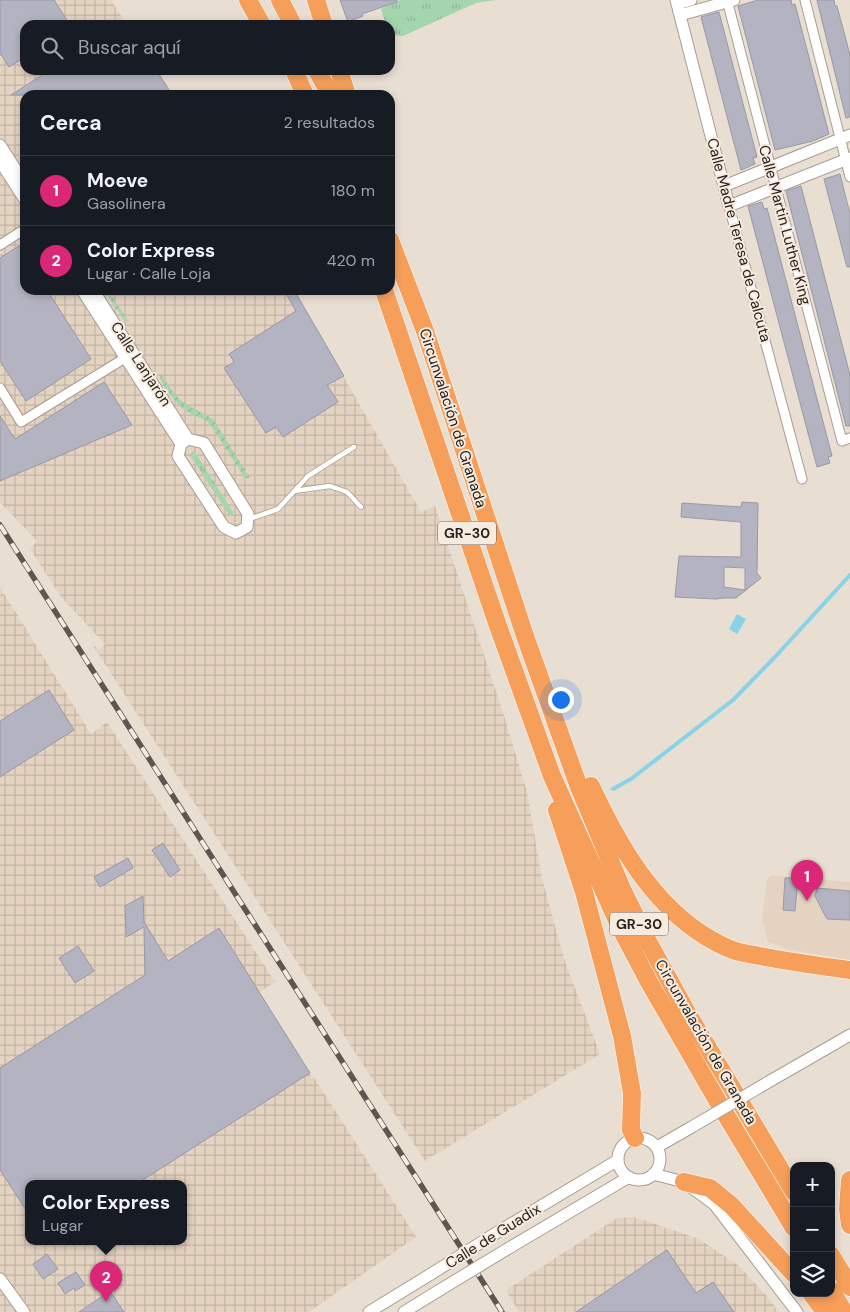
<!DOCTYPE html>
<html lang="es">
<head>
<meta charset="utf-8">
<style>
  body { margin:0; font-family:"DM Sans",sans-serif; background:#242831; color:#f1f3f6 }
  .controls { position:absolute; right:15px; bottom:15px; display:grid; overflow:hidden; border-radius:10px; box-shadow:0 2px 8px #0003 }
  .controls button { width:45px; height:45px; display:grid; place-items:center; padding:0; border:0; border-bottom:1px solid #363941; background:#171b24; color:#f1f3f6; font:25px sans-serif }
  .you { position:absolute; left:560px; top:699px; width:18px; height:18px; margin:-12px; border:4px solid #fff; border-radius:50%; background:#1a73e8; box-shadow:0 0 0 8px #1a73e833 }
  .badge { display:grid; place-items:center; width:32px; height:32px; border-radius:50%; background:#db2777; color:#fff; font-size:16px; font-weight:700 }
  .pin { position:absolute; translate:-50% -41px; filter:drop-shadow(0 1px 2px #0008) }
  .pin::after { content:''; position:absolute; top:26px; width:18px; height:15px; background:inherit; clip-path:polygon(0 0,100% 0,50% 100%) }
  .popup { position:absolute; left:25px; top:1180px; width:162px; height:65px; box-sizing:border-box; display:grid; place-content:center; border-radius:10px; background:#171b24; filter:drop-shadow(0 1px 4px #0005); font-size:16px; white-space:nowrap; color:#9ea1a6 }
  .popup b { font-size:19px; color:#f1f3f6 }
  .popup::after { content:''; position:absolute; left:50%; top:100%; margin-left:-10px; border:10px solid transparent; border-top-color:#171b24 }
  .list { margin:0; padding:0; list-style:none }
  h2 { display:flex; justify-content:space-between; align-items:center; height:65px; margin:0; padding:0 20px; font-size:21px }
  h2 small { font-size:16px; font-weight:400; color:#9ea1a6 }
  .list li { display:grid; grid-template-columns:32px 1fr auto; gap:15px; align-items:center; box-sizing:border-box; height:70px; padding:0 20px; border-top:1px solid #363941 }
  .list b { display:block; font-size:19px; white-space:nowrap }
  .list p { margin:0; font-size:16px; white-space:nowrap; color:#9ea1a6 }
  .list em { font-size:16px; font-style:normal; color:#9ea1a6 }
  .icon { flex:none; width:28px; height:28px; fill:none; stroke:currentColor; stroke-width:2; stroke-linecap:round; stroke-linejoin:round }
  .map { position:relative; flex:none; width:850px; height:1312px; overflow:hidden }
  .search { position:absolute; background:#171b24; box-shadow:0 2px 8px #0003; left:20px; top:20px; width:375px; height:55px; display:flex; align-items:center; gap:12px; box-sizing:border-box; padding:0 18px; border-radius:15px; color:#9ea1a6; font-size:19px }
  .panel { position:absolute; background:#171b24; box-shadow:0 2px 8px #0003; left:20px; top:90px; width:375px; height:205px; border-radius:15px }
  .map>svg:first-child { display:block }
  .built { fill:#e5d3c2 }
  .industrial { fill:url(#industrial-grid); fill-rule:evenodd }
  .grass { fill:url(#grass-tufts) }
  .garden { fill:url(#garden-furrows) }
  .water { fill:#88d3e7 }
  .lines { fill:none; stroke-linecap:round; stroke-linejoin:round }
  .stream { stroke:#88d3e7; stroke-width:4 }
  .building { fill:#b4b3c1; stroke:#9998a5; fill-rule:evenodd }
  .service-casing { stroke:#a89d92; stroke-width:6 }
  .minor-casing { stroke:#a89d92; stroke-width:11 }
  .tertiary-casing { stroke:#a89d92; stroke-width:13 }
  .motorway-casing { stroke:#fff; stroke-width:19 }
  .service { stroke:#fff; stroke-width:4.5 }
  .minor { stroke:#fff; stroke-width:9 }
  .tertiary { stroke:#fff; stroke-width:11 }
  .motorway { stroke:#f69f5a; stroke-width:18 }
  .rail-casing { stroke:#5e5751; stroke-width:5.5 }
  .rail { stroke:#f7ebdf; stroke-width:4; stroke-dasharray:11; stroke-linecap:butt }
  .tertiary-bridge-casing { stroke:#a89d92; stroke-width:13; stroke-linecap:butt }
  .tertiary-bridge { stroke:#fff; stroke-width:11 }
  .labels { text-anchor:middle; stroke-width:4; stroke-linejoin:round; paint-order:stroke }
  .shield { fill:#f7ebdf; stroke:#665f59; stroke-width:1 }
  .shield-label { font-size:14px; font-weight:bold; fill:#28231f }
  .street-label { font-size:15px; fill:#28231f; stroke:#f7ebdf }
</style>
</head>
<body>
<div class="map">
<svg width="850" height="1312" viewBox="0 0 850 1312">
  <defs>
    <pattern id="industrial-grid" width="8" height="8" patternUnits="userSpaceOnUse" patternTransform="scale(1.25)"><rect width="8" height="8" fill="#e5d3c2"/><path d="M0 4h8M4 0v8" fill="none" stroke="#c4b5a6"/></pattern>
    <pattern id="grass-tufts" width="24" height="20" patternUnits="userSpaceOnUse" patternTransform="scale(1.25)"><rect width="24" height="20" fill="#a5d5ae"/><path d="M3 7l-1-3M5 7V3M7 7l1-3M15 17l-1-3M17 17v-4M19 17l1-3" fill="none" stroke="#8eb795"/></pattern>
    <pattern id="garden-furrows" width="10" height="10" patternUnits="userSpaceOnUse" patternTransform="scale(1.25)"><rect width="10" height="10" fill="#a5d5ae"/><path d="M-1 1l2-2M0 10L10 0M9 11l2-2" fill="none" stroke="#8eb795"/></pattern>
  </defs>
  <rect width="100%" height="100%" fill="#e9ded2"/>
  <!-- built -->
  <path class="built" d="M 772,875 L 850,882 L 850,960 L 790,950 L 768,942 L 762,920 L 767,879 Z"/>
  <!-- industrial -->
  <path class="industrial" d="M 0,0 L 111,0 L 127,25 L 25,25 L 25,70 L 157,70 L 174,95 L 25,95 L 25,290 L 294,290 L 421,512 L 435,506 L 505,719 L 527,792 L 542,879 L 565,962 L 600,1054 L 425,1161 L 94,647 L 95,646 L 99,650 L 105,644 L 62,598 L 30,549 L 37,541 L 0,502 Z
    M 0,587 L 91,734 L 107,722 L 275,982 L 257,994 L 311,1076 L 315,1079 L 416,1237 L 309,1312 L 0,1312 ZM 28,1183 L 184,1183 L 184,1241 L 28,1241 Z
    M 634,1217 L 699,1239 L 739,1266 L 773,1303 L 777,1312 L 519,1312 L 506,1290 L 617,1218 Z"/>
  <!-- grass -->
  <path class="grass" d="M 400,0 L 495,0 L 476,3 L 403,36 L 390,35 L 390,25 L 386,25 L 381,9 Z
    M 193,451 L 195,452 L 233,512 L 233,515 L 229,515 L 190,455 Z"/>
  <!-- garden -->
  <path class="garden" d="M 104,290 L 108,290 L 129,322 L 124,320 Z
    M 161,374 L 175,395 L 184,403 L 213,419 L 250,478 L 245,478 L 210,424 C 202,417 191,415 182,408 C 173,400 167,389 160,379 Z"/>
  <!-- water -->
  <path class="water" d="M 737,614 L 746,619 L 737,634 L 729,629 Z"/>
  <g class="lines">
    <!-- stream -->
    <path class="stream" d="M 613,789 L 631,779 L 733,700 L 775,657 L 850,575"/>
  </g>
  <!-- building -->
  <path class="building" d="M 0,0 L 54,0 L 70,25 L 25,25 L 25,57 L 9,67 L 0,53 Z
    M 340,0 L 397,0 L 397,2 L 362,14 L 363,16 L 348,22 Z
    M 758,0 L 791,0 L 792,5 L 795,4 L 829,134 L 813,141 L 775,150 L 738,6 Z
    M 817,0 L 834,0 L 835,6 L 837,6 L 850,55 L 850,117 L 846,118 Z
    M 719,12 L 757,157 L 753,158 L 755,164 L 741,170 L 701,17 Z
    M 50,70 L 156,70 L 172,95 L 11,95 Z
    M 840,174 L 850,214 L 850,267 L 847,267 L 824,179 Z
    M 801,186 L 850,375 L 850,426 L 846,426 L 786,191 Z
    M 762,202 L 764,209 L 767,208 L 832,456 L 828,457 L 830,463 L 817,467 L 748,206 Z
    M 19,246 L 25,256 L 25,290 L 47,290 L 91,359 L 26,401 L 0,361 L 0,258 Z
    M 284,290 L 294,290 L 344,376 L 327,385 L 338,402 L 283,437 L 276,427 L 266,433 L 224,368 L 234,362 L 229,354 L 296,311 Z
    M 104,382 L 132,425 L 0,481 L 0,416 L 15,439 Z
    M 742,502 L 758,503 L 757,573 L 761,578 L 736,598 L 724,598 L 716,599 L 675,597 L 679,556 L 741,557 L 741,522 L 681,517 L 682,503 L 741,507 ZM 724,567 L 745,568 L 745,590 L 724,587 Z
    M 49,690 L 74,730 L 0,777 L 0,721 Z
    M 163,843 L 180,870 L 170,877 L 152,850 Z
    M 128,858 L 133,868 L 100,887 L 94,877 Z
    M 785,878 L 798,878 L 795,911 L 783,910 Z
    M 817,888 L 850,891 L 850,920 L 827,919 L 815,896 Z
    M 143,896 L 144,922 L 168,961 L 219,928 L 310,1073 L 138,1183 L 28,1183 L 28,1213 L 0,1170 L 0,1068 L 145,975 L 144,927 L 126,937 L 125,906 Z
    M 78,946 L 94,971 L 75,983 L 59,958 Z
    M 667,1250 L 696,1293 L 713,1282 L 734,1312 L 576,1312 Z
    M 47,1254 L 58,1269 L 43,1279 L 33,1264 Z
    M 76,1272 L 85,1285 L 75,1291 L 74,1288 L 65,1294 L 58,1283 Z
    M 110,1291 L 124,1312 L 79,1312 Z"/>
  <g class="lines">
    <defs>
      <path id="service" d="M 294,491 L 330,486 L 347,492 L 361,507
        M 249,519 L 278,509 L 308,476 L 354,447"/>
      <path id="minor" d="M 727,0 L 842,441 L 850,438
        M 805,0 L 850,177
        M 729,206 L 802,479
        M 0,245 L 25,229
        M 0,388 L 21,422 L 125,358"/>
      <path id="tertiary" d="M 676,0 L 729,206 L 850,158
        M 677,4 L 691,0
        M 680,15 L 734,0
        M 0,145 L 25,184
        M 0,161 L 25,200
        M 724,186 L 850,135
        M 82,290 L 181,444
        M 93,290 L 188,439 L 204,443 L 248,514 L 247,527 L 236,533 L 224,527 L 178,456 L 181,444 L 188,439
        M 770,1081 L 850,1035
        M618 1159a21 21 0 1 1 42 0a21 21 0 1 1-42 0Z
        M 657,1147 L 690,1128
        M 653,1174 L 684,1182 L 714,1204 L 797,1312
        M 501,1230 L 618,1160
        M 509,1248 L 629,1177
        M 0,1279 L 24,1312
        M 369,1312 L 431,1274
        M 404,1312 L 438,1291"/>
      <path id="motorway" d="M 248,0 L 262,25
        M 280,0 L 293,25
        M 316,0 L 324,25
        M 294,70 L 305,95
        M 317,70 L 330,95
        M 339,70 L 347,95
        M 390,240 L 425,331 L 525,636 L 579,787 L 622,889 L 645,936 L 689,1016 L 794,1192
        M 384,290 L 497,623 L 552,776 L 621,929 L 649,982 L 717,1100 L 794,1228
        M 591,786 C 621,851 661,920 730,949 C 739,953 750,954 760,956 C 790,962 820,966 850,970
        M 557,810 L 584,892 L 622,1036 L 632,1093 L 631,1130 L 635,1138
        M 850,1180 L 848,1209 L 850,1225
        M 684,1182 L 710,1188 L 732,1206 L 794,1274
        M 831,1255 L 850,1287
        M 831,1290 L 844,1312
        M 811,1293 L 825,1312"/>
    </defs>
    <!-- service casing -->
    <use href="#service" class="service-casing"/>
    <!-- minor casing -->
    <use href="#minor" class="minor-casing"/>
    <!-- tertiary casing -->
    <use href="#tertiary" class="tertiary-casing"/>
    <!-- motorway casing -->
    <use href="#motorway" class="motorway-casing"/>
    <!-- service -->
    <use href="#service" class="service"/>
    <!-- minor -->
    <use href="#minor" class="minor"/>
    <!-- tertiary -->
    <use href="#tertiary" class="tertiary"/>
    <!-- motorway -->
    <use href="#motorway" class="motorway"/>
    <defs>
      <path id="rail" d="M 0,525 L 502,1312"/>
    </defs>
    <!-- rail casing -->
    <use href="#rail" class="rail-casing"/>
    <!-- rail -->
    <use href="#rail" class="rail"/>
    <defs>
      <path id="tertiary-bridge" d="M 690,1128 L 770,1081
        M 431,1274 L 501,1230
        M 438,1291 L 509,1248"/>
    </defs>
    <!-- tertiary-bridge casing -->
    <use href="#tertiary-bridge" class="tertiary-bridge-casing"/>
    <!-- tertiary-bridge -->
    <use href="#tertiary-bridge" class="tertiary-bridge"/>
  </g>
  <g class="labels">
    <!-- shield labels -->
    <g class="shield">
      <rect x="438" y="521.5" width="58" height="23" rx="4"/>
      <rect x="610" y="912.5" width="58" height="23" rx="4"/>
    </g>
    <g class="shield-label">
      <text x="467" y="538">GR-30</text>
      <text x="639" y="929">GR-30</text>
    </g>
    <!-- street labels -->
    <g class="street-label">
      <text transform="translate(785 225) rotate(75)" y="5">Calle Martin Luther King</text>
      <text transform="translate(739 240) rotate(75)" y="5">Calle Madre Teresa de Calcuta</text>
      <text transform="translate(141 364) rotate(57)" y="5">Calle Lanjarón</text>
      <text transform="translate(453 418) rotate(72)" y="5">Circunvalación de Granada</text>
      <text transform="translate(706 1042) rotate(60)" y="5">Circunvalación de Granada</text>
      <text transform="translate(493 1236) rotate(-32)" y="5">Calle de Guadix</text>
    </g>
  </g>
</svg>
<div class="controls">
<button>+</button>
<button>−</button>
<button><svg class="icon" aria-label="layers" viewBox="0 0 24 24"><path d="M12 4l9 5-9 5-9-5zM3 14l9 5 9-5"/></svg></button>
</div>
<div class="you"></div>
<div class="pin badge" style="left:807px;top:901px">1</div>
<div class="pin badge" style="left:106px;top:1302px">2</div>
<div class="popup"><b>Color Express</b>Lugar</div>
<div class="search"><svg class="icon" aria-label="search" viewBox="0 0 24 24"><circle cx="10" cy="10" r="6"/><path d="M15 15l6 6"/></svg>Buscar aquí</div>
<section class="panel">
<h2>Cerca<small>2 resultados</small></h2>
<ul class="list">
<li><span class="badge">1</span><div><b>Moeve</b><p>Gasolinera</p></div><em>180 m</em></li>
<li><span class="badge">2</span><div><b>Color Express</b><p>Lugar · Calle Loja</p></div><em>420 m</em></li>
</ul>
</section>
</div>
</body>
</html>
